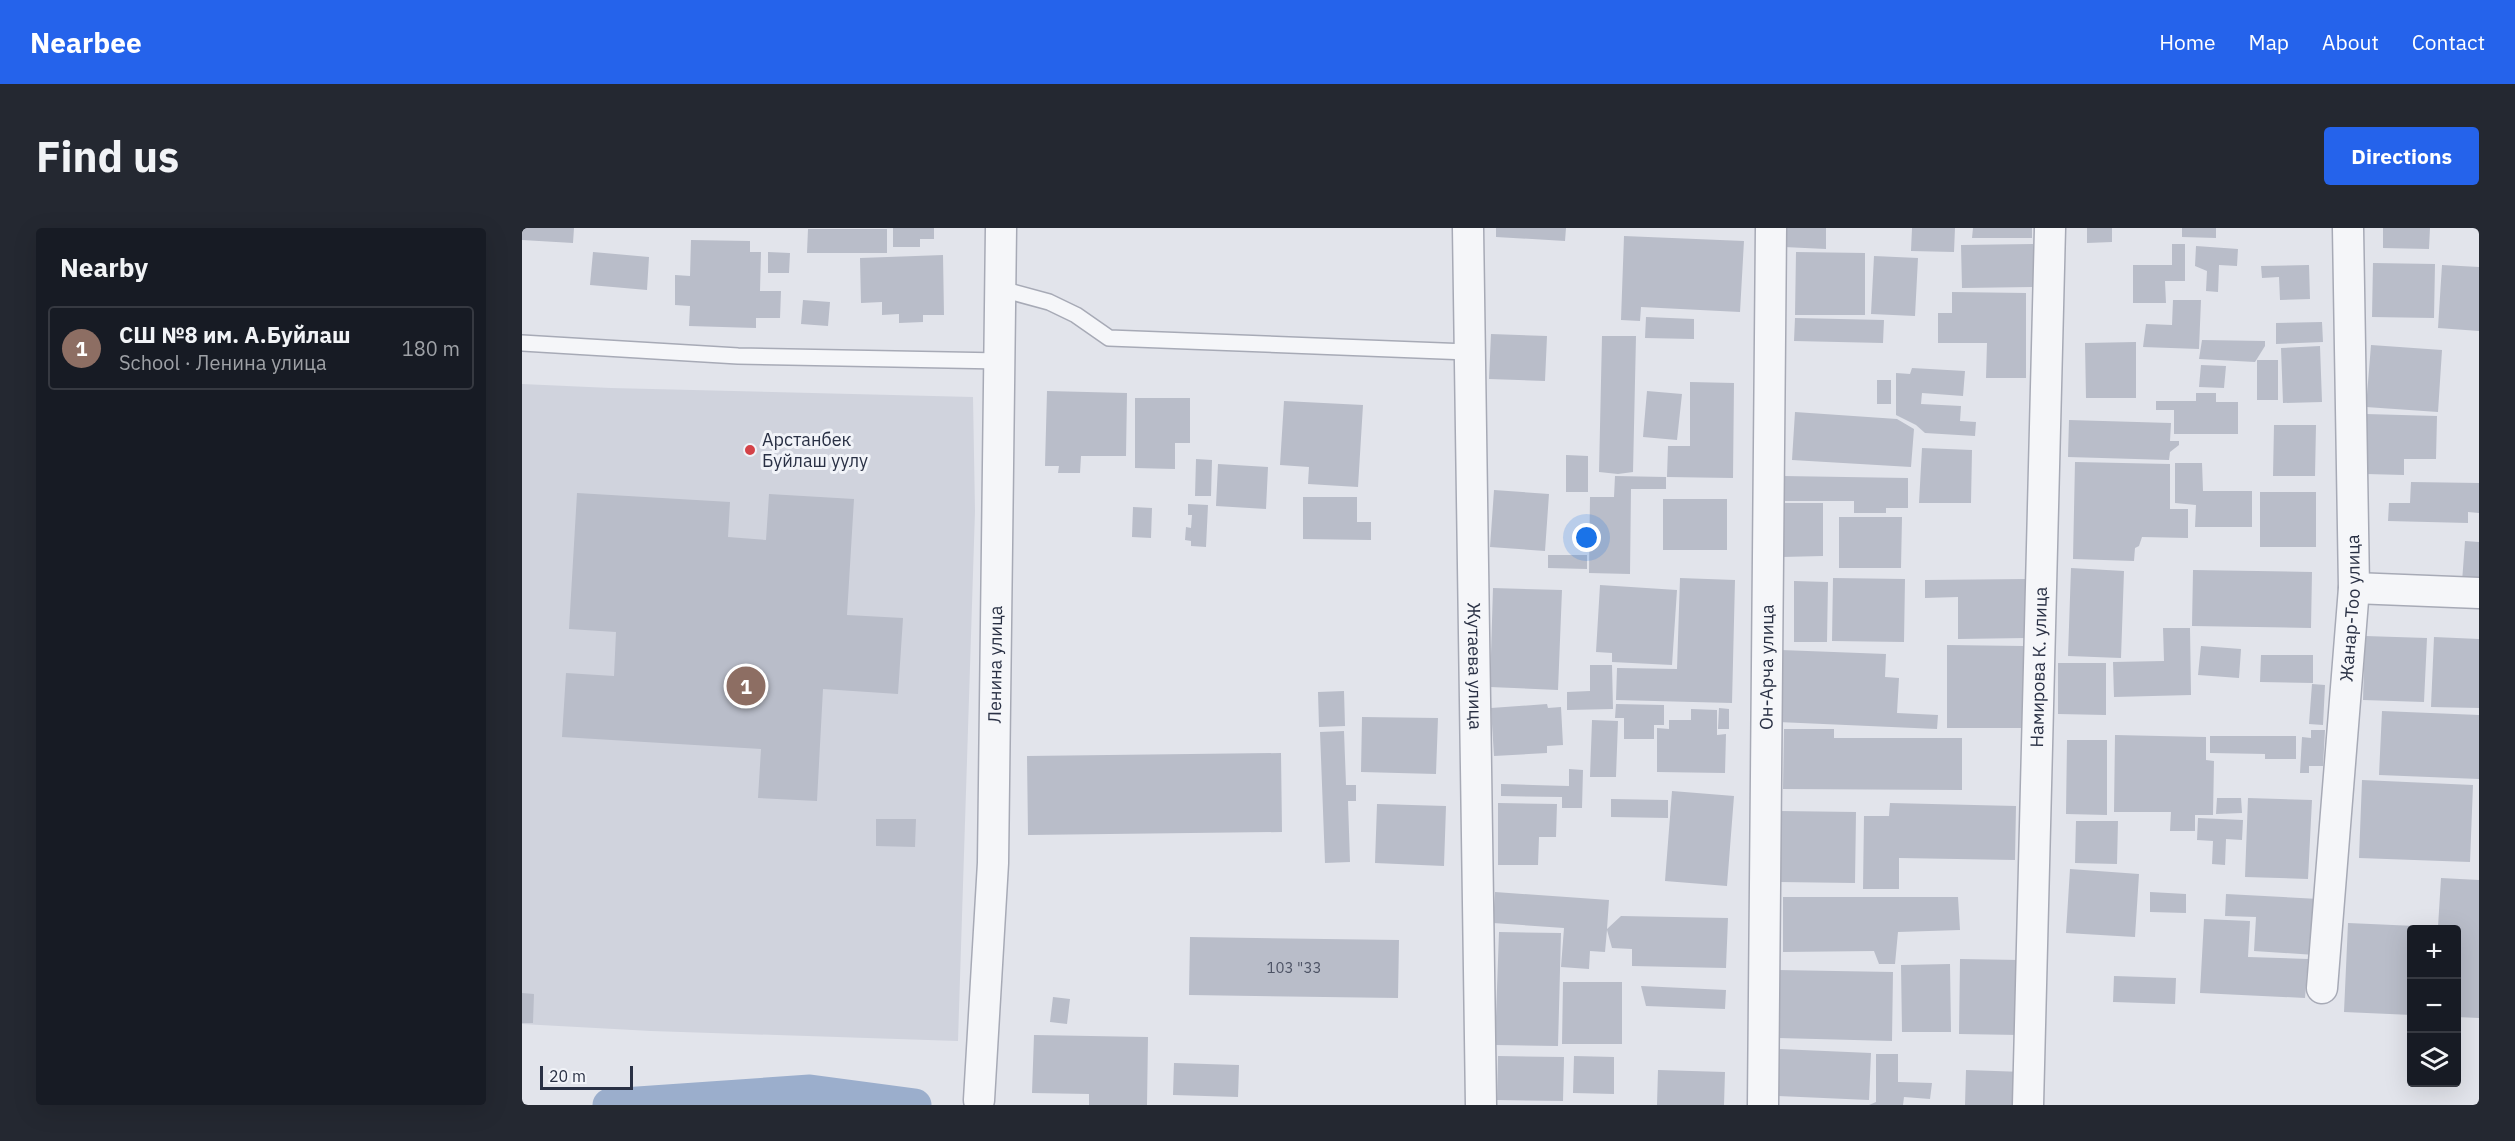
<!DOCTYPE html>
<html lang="en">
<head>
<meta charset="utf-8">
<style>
  body { margin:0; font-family:"IBM Plex Sans",sans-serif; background:#242831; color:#f1f3f6 }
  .controls { position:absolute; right:18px; bottom:18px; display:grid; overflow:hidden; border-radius:6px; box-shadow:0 6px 24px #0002 }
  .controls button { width:54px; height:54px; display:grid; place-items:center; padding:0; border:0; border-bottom:2px solid #363941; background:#171b24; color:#f1f3f6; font:30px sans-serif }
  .scale { position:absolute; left:18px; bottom:15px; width:93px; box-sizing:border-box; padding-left:6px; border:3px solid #293044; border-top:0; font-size:16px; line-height:21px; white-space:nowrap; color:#293044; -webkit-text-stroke:4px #f1f3f8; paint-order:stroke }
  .you { position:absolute; left:1065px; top:310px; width:21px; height:21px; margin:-15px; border:4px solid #fff; border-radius:50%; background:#1a73e8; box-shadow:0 0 0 9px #1a73e833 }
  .badge { display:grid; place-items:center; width:39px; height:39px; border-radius:50%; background:#2563eb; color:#fff; font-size:20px; font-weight:700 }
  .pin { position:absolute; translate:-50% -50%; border:3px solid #fff; box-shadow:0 2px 6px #0006 }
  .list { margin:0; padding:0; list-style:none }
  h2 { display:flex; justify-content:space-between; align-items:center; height:78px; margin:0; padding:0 24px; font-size:26px }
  h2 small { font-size:20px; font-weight:400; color:#9ea1a6 }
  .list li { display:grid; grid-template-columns:39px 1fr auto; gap:18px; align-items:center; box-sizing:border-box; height:84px; margin:0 12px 12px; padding:0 12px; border:2px solid #363941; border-radius:6px }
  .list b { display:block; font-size:22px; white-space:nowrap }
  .list p { margin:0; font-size:20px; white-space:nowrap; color:#9ea1a6 }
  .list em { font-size:20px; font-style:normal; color:#9ea1a6 }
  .icon { flex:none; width:33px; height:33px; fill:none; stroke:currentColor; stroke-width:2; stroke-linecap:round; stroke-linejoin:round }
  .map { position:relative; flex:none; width:1957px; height:877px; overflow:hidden; border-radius:6px }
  header { display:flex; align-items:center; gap:36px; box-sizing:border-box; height:84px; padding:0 30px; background:#2563eb; color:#fff }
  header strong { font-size:28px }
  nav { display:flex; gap:33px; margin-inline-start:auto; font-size:21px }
  .intro { display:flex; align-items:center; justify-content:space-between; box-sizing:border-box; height:144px; padding:0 36px }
  h1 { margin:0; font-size:42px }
  .button { padding:15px 27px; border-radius:6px; background:#2563eb; color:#fff; font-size:21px; font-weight:700 }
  main { display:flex; gap:36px; padding:0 36px }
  aside { flex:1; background:#171b24; border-radius:6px; box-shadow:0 6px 24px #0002 }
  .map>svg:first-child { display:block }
  .built { fill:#d0d3dd }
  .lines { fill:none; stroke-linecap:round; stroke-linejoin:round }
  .canal { stroke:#9baecc; stroke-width:33 }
  .building { fill:#b9bdc9 }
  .lane-casing { stroke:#a7aab6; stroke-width:18 }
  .street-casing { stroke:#a7aab6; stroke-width:33 }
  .lane { stroke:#f5f6f9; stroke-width:15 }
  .street { stroke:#f5f6f9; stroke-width:30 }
  .poi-dot { fill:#d44248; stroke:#f1f3f8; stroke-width:2 }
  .labels { text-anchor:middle; stroke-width:6; stroke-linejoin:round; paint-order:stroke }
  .number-label { font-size:15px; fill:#4d5365 }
  .poi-label { font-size:18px; fill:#293044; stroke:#f1f3f8; text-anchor:start }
  .street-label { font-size:18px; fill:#293044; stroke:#f1f3f8 }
</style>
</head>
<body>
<header>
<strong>Nearbee</strong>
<nav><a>Home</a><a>Map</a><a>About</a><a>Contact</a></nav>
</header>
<div class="intro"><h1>Find us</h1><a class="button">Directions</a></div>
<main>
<aside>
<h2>Nearby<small></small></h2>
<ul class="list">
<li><span class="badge" style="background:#8d6e63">1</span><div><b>СШ №8 им. А.Буйлаш</b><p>School · Ленина улица</p></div><em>180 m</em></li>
</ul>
</aside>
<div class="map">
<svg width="1957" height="877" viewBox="0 0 1957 877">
  <rect width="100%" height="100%" fill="#e2e4eb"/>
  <!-- built -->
  <path class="built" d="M 0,156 L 89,160 L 451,169 L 453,283 L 436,813 L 129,803 L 0,796 Z"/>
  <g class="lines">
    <!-- canal -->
    <path class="canal" d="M 87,877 L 288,863 L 393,877"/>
  </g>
  <!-- building -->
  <path class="building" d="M 0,0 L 52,0 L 51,15 L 0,12 Z
    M 371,0 L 412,0 L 412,11 L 398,11 L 398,19 L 371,19 Z
    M 974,0 L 1044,0 L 1043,13 L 974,9 Z
    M 1262,0 L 1304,0 L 1304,21 L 1262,19 Z
    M 1390,0 L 1433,0 L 1432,24 L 1389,23 Z
    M 1451,0 L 1510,0 L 1510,10 L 1450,10 Z
    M 1565,0 L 1590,0 L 1590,14 L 1565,15 Z
    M 1660,0 L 1694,0 L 1694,10 L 1660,9 Z
    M 1861,0 L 1908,0 L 1907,21 L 1861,20 Z
    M 286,1 L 365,1 L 365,25 L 285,25 Z
    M 1102,8 L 1222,13 L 1218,84 L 1119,79 L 1118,93 L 1099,92 Z
    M 169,12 L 228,13 L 228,24 L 239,24 L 238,63 L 259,63 L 258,90 L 234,90 L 234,100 L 167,98 L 168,78 L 153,77 L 153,47 L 168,48 Z
    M 1511,16 L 1511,59 L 1440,60 L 1439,17 Z
    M 1650,16 L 1663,16 L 1663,53 L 1643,53 L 1644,75 L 1611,75 L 1611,37 L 1650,37 Z
    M 1674,18 L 1716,21 L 1715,38 L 1697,37 L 1696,64 L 1684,63 L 1685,43 L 1673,38 Z
    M 71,24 L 127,29 L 125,62 L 68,57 Z
    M 246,24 L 268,25 L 267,45 L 246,45 Z
    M 1274,24 L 1343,25 L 1343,87 L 1273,87 Z
    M 421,27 L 422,87 L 401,87 L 401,94 L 377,95 L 377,86 L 360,87 L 360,74 L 339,75 L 338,30 Z
    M 1352,28 L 1396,30 L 1393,88 L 1349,86 Z
    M 1851,35 L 1913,36 L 1912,90 L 1850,89 Z
    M 1787,37 L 1788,71 L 1758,72 L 1757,49 L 1740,50 L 1739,38 Z
    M 1920,37 L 1957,39 L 1957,103 L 1916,100 Z
    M 1430,64 L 1504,65 L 1504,150 L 1464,150 L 1465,115 L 1416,115 L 1416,85 L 1430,85 Z
    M 281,72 L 308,74 L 306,98 L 279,96 Z
    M 1651,72 L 1679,72 L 1677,121 L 1621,119 L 1624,96 L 1650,97 Z
    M 1124,89 L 1172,91 L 1172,111 L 1123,110 Z
    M 1273,90 L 1362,92 L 1361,115 L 1272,113 Z
    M 1800,94 L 1801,114 L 1754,116 L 1754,95 Z
    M 969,106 L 1025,108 L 1023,153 L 967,151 Z
    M 1080,108 L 1114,108 L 1111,244 L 1096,246 L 1077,244 Z
    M 1680,112 L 1743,113 L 1743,118 L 1733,134 L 1677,131 Z
    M 1614,114 L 1614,170 L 1564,170 L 1563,115 Z
    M 1849,117 L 1920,122 L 1916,184 L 1844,179 Z
    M 1798,118 L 1800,174 L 1761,175 L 1759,120 Z
    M 1735,132 L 1756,132 L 1756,172 L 1735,172 Z
    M 1679,137 L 1704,138 L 1702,160 L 1677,159 Z
    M 1390,140 L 1443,143 L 1441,168 L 1400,165 L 1399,176 L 1439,178 L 1438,193 L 1454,194 L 1453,208 L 1403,205 L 1394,197 L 1374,187 L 1374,145 L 1388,146 Z
    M 1355,152 L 1369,152 L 1369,176 L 1355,176 Z
    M 1168,154 L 1212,155 L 1211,250 L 1145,249 L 1146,218 L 1168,218 Z
    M 525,163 L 605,165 L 604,228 L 559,228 L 558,245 L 536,245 L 537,238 L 523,238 Z
    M 1125,163 L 1160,166 L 1155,212 L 1121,209 Z
    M 1674,165 L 1694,165 L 1694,174 L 1716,174 L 1716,206 L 1652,206 L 1652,182 L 1634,182 L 1634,173 L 1674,173 Z
    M 613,170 L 668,170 L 668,215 L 653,215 L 653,241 L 613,240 Z
    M 762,173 L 841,177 L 836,259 L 786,256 L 787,239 L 758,237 Z
    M 1273,184 L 1375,191 L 1392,201 L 1389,239 L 1270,232 Z
    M 1844,186 L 1915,188 L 1914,231 L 1882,231 L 1882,247 L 1844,246 Z
    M 1547,192 L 1649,195 L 1648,213 L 1657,213 L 1657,217 L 1648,224 L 1647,232 L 1546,229 Z
    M 1752,197 L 1794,197 L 1793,248 L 1751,248 Z
    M 1400,220 L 1450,222 L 1449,275 L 1397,275 Z
    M 1044,227 L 1066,228 L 1066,264 L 1044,264 Z
    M 674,231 L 690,232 L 689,268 L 673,268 Z
    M 1553,234 L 1648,236 L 1648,281 L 1666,281 L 1666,310 L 1620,309 L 1617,318 L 1613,320 L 1612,333 L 1551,331 Z
    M 1653,235 L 1680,235 L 1681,263 L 1730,263 L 1730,299 L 1673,299 L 1674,277 L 1653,275 Z
    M 696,236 L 746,239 L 744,281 L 694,278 Z
    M 1093,248 L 1144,249 L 1144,261 L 1109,261 L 1108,346 L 1067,345 L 1068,269 L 1092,269 Z
    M 1261,248 L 1386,250 L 1386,280 L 1364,280 L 1364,285 L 1332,285 L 1332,273 L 1260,273 Z
    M 1889,254 L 1957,255 L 1957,285 L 1946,284 L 1946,295 L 1866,293 L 1867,275 L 1888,275 Z
    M 972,262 L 1027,266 L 1023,323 L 968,319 Z
    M 1738,264 L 1794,264 L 1794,319 L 1738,319 Z
    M 55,265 L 208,274 L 206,309 L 244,312 L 247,266 L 332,271 L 325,387 L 381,390 L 376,466 L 301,461 L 295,573 L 236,570 L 239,521 L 40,509 L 44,445 L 92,448 L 94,404 L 47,401 Z
    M 781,269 L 835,269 L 835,294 L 849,294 L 849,312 L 781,311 Z
    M 1141,271 L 1205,271 L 1205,322 L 1141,322 Z
    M 1260,275 L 1301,275 L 1301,328 L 1260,329 Z
    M 666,276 L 686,277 L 684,319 L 669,318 L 669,313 L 663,312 L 664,299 L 669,300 L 670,287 L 666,287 Z
    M 611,279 L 630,280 L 629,310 L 610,309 Z
    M 1317,289 L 1380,289 L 1379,340 L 1317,340 Z
    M 1943,313 L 1957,314 L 1957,356 L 1940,354 Z
    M 1026,327 L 1065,327 L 1065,341 L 1026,340 Z
    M 1549,340 L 1602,343 L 1599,430 L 1546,428 Z
    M 1671,342 L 1790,344 L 1789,400 L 1670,398 Z
    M 1158,350 L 1213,352 L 1210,475 L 1094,472 L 1095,440 L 1155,441 Z
    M 1311,350 L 1383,351 L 1382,414 L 1310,413 Z
    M 1504,351 L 1504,410 L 1436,411 L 1436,369 L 1403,370 L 1403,352 Z
    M 1272,353 L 1306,354 L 1305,414 L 1272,414 Z
    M 1078,357 L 1155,362 L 1150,437 L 1090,434 L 1090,425 L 1074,424 Z
    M 971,360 L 1040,362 L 1036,462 L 968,459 Z
    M 1641,400 L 1668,400 L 1669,467 L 1592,469 L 1591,434 L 1642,433 Z
    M 1843,408 L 1905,410 L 1902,474 L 1841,472 Z
    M 1912,409 L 1957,411 L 1957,480 L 1909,479 Z
    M 1425,417 L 1501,418 L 1501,500 L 1425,500 Z
    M 1679,418 L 1719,421 L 1717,450 L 1676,447 Z
    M 1259,422 L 1364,426 L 1363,449 L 1377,450 L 1375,485 L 1416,487 L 1415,501 L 1255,494 Z
    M 1739,427 L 1791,427 L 1791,455 L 1738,454 Z
    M 1536,435 L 1584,435 L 1584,487 L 1536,486 Z
    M 1068,437 L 1090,437 L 1091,481 L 1045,482 L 1045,464 L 1068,463 Z
    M 1790,456 L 1803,457 L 1801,497 L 1787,496 Z
    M 822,463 L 823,498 L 797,499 L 796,464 Z
    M 1025,476 L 1026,480 L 1039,479 L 1041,517 L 1025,518 L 1025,525 L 972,528 L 969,480 Z
    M 1094,476 L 1142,477 L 1142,497 L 1132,497 L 1132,511 L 1102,511 L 1102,490 L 1093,490 Z
    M 1197,480 L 1207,481 L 1207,501 L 1196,501 Z
    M 1169,481 L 1195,482 L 1195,507 L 1204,506 L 1203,545 L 1135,544 L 1135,500 L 1147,501 L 1147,492 L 1169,492 Z
    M 1860,483 L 1957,487 L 1957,551 L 1857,547 Z
    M 840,489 L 916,490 L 914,546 L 839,544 Z
    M 1070,492 L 1096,493 L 1094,549 L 1068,549 Z
    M 1262,501 L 1312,501 L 1312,510 L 1440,510 L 1440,562 L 1261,561 Z
    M 1789,502 L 1803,502 L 1801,538 L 1787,538 L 1787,545 L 1778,545 L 1780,509 L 1789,510 Z
    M 822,503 L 824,557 L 834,557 L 834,573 L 826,573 L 828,634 L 803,635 L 798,504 Z
    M 1593,507 L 1684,509 L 1684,532 L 1692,533 L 1691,587 L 1673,587 L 1673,603 L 1648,603 L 1649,584 L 1592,584 Z
    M 1688,508 L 1774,508 L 1774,531 L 1743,531 L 1743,526 L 1688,525 Z
    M 1545,512 L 1585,512 L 1585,587 L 1544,586 Z
    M 759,525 L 760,604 L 506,607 L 505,528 Z
    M 1047,541 L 1061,542 L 1060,580 L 1040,580 L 1040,569 L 979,568 L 979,556 L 1047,558 Z
    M 1840,552 L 1951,557 L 1948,634 L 1837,630 Z
    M 1150,563 L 1212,568 L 1205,658 L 1143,653 Z
    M 1695,570 L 1719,570 L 1720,585 L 1694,586 Z
    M 1726,570 L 1790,572 L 1786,651 L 1723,649 Z
    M 1089,571 L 1146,572 L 1146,590 L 1089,589 Z
    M 976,575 L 1035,576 L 1034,609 L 1017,609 L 1016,637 L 976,637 Z
    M 1368,575 L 1494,578 L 1493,632 L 1377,630 L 1377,661 L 1341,661 L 1342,588 L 1367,588 Z
    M 855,576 L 924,578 L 922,638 L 853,635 Z
    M 1258,583 L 1334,584 L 1333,655 L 1257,654 Z
    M 1676,590 L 1721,592 L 1720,612 L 1704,611 L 1703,637 L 1690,636 L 1691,613 L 1675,612 Z
    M 354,591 L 394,591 L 393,619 L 354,618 Z
    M 1554,593 L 1596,593 L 1595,636 L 1553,635 Z
    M 1548,641 L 1617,646 L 1613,709 L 1544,705 Z
    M 1919,650 L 1957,652 L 1957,790 L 1934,789 L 1934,702 L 1890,702 L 1890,787 L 1822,784 L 1826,695 L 1916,699 Z
    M 973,664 L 1087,672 L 1085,701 L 1099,688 L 1206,690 L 1204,740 L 1110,738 L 1110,721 L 1090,720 L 1085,702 L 1083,724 L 1068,723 L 1067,741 L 1039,739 L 1042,700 L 971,695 Z
    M 1628,664 L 1664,666 L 1664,685 L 1628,684 Z
    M 1704,666 L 1797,671 L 1793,727 L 1732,723 L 1734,689 L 1703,688 Z
    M 1261,669 L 1436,669 L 1438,702 L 1376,704 L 1373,736 L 1357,736 L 1352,723 L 1261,724 Z
    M 1682,691 L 1728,693 L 1726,729 L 1786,731 L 1783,770 L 1678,765 Z
    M 977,704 L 1039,705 L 1036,818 L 973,817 Z
    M 668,709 L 877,712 L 876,770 L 667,767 Z
    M 1438,731 L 1498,732 L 1497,807 L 1437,806 Z
    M 1428,736 L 1429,804 L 1380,804 L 1379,737 Z
    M 1256,742 L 1371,744 L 1370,813 L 1255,810 Z
    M 1592,748 L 1654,750 L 1653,776 L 1591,774 Z
    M 1041,754 L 1100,754 L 1100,816 L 1040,816 Z
    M 1119,758 L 1204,762 L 1203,781 L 1124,778 Z
    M 0,765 L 12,766 L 11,795 L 0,795 Z
    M 531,769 L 548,771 L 545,796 L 528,794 Z
    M 512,807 L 626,809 L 625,877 L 567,877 L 567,866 L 510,865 Z
    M 1257,821 L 1349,825 L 1347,872 L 1255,868 Z
    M 1354,826 L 1376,826 L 1376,854 L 1410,855 L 1408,871 L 1382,869 L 1381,877 L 1347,877 L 1354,874 Z
    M 976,828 L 1042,829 L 1041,873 L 975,872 Z
    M 1052,828 L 1092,829 L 1092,866 L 1051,865 Z
    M 652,835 L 717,837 L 716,869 L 651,867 Z
    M 1136,842 L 1203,844 L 1202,877 L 1135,877 Z
    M 1444,842 L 1502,844 L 1501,877 L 1443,877 Z"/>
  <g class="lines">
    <defs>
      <path id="lane" d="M 479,61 L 527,74 L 554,87 L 587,110 L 946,124
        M 0,115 L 216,128 L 479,133"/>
      <g id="street">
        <path id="s1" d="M 946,0 L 959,877"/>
        <path d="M 1832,360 L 1957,365"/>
        <path id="s2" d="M 1800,760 L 1832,360 L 1826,0"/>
        <path id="s3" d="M 457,872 L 471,635 L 479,0"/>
        <path id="s4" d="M 1241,877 L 1249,0"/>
        <path id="s5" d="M 1506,877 L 1528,0"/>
      </g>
    </defs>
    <!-- lane casing -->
    <use href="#lane" class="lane-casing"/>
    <!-- street casing -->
    <use href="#street" class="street-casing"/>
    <!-- lane -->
    <use href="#lane" class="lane"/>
    <!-- street -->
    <use href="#street" class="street"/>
  </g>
  <!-- markers -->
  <circle class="poi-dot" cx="228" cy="222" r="6"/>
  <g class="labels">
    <!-- number labels -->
    <g class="number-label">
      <text x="772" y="745">103 "33</text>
    </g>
    <!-- poi labels -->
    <g class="poi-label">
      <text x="240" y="218">Арстанбек<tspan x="240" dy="21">Буйлаш уулу</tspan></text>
    </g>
    <!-- street labels -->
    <g class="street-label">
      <text dy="6" stroke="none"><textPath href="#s2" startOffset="381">Жанар-Тоо улица</textPath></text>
      <text dy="6" stroke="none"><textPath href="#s3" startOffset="436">Ленина улица</textPath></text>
      <text dy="6" stroke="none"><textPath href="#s4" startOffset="438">Он-Арча улица</textPath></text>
      <text dy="6" stroke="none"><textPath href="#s5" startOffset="438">Намирова К. улица</textPath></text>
      <text dy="6" stroke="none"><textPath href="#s1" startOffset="438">Жутаева улица</textPath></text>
    </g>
  </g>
</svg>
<div class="controls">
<button>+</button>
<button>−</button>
<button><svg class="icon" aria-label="layers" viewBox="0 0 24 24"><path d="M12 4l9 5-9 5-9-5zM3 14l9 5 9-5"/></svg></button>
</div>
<div class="scale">20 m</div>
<div class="you"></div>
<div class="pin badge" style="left:224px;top:458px;background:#8d6e63">1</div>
</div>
</main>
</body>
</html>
